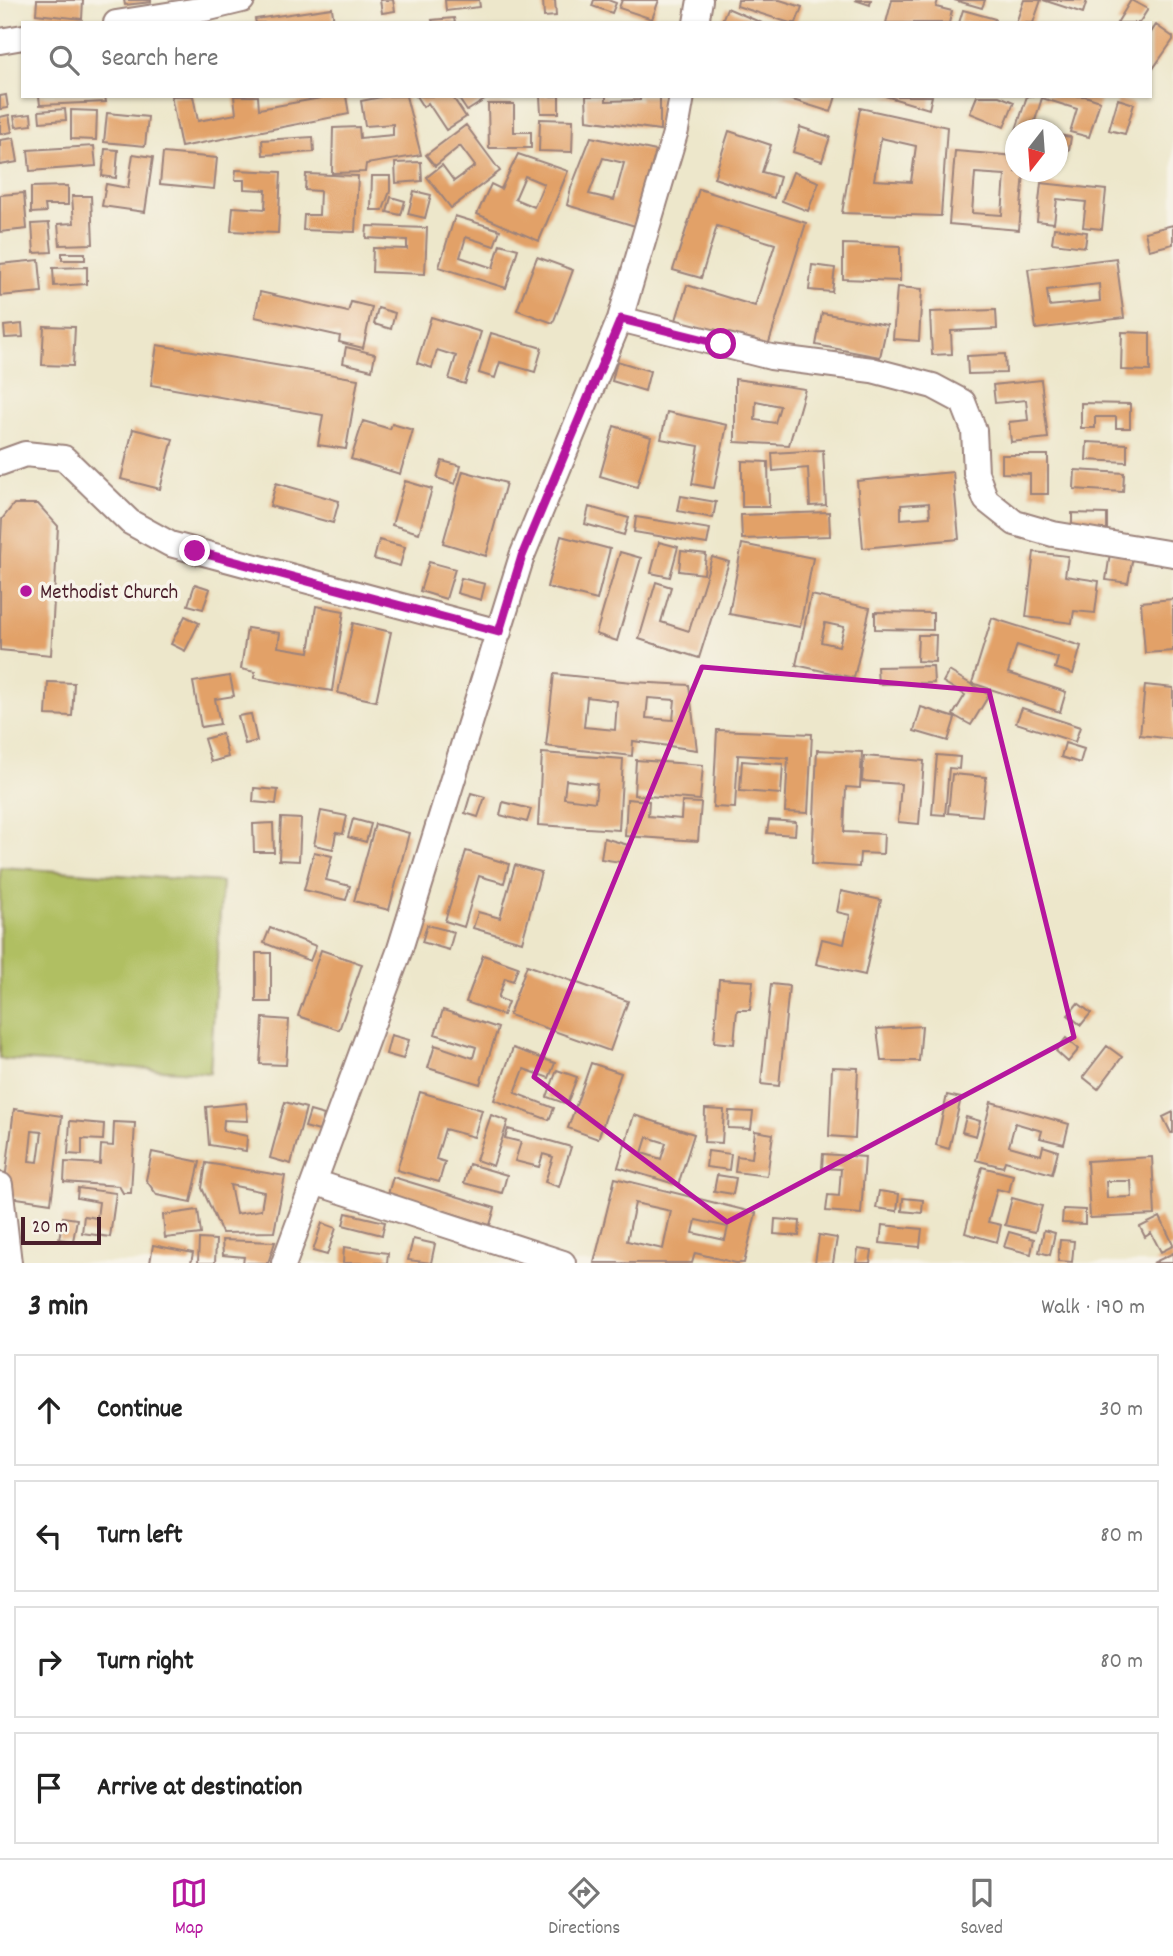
<!DOCTYPE html>
<html lang="en">
<head>
<meta charset="utf-8">
<style>
  body { margin:0; font-family:Dekko,sans-serif; background:#f6f6f6; color:#222 }
  .compass { position:absolute; left:1005px; top:119px; width:63px; height:63px; border-radius:50%; background:#fff; box-shadow:0 2px 5px #0004; rotate:197deg }
  .scale { position:absolute; left:21px; bottom:18px; width:80px; box-sizing:border-box; padding-left:7px; border:4px solid #4a1f2b; border-top:0; font-size:19px; line-height:24px; white-space:nowrap; color:#4a1f2b; -webkit-text-stroke:5px #f7f3e8; paint-order:stroke }
  .stop { position:absolute; width:21px; height:21px; margin:-16px; border:5px solid #b5179e; border-radius:50%; background:#fff }
  .stop.end { background:#b5179e; border-color:#fff; box-shadow:0 2px 7px #0008 }
  .list { margin:0; padding:0; list-style:none }
  h2 { display:flex; justify-content:space-between; align-items:center; height:91px; margin:0; padding:0 28px; font-size:30px }
  h2 small { font-size:23px; font-weight:400; color:#767676 }
  .list li { display:grid; grid-template-columns:46px 1fr auto; gap:21px; align-items:center; box-sizing:border-box; height:112px; margin:0 14px 14px; padding:0 14px; border:2px solid #e0e0e0; border-radius:0px }
  .list b { display:block; font-size:26px; white-space:nowrap }
  .list em { font-size:23px; font-style:normal; color:#767676 }
  .icon { flex:none; width:38px; height:38px; fill:none; stroke:currentColor; stroke-width:2; stroke-linecap:round; stroke-linejoin:round }
  .map { position:relative; flex:none; width:1173px; height:1263px; overflow:hidden }
  .search { position:absolute; background:#fff; box-shadow:0 2px 5px #0004; left:21px; right:21px; top:21px; height:77px; display:flex; align-items:center; gap:18px; box-sizing:border-box; padding:0 24px; border-radius:0px; color:#767676; font-size:26px }
  .sheet { height:595px; background:#fff }
  nav { display:flex; justify-content:space-around; align-items:center; box-sizing:border-box; height:98px; border-top:2px solid #e0e0e0; background:#fff; font-size:19px; color:#767676 }
  nav a { display:grid; justify-items:center; gap:4px }
  nav .on { color:#b5179e }
  .map>svg:first-child { display:block }
  .green { fill:#b0bf62; stroke:#7d6f46; stroke-width:2 }
  .building { fill:#e2a168; fill-rule:evenodd }
  .lines { fill:none; stroke-linecap:round; stroke-linejoin:round }
  .street-casing { stroke:#9c837b; stroke-width:28 }
  .street { stroke:#fff; stroke-width:24 }
  .route { stroke:#b5179e; stroke-width:9 }
  .marked { fill:none; stroke:#b5179e; stroke-width:5; stroke-linejoin:round }
  .poi-dot { fill:#b5179e; stroke:#f7f3e8; stroke-width:2.5 }
  .labels { text-anchor:middle; stroke-width:7; stroke-linejoin:round; paint-order:stroke }
  .poi-label { font-size:21px; fill:#4a1f2b; stroke:#f7f3e8; text-anchor:start }
</style>
</head>
<body>
<div class="map">
<svg width="1173" height="1263" viewBox="0 0 1173 1263">
  <rect width="100%" height="100%" fill="#f7f3e8"/>
  <filter id="ink" filterUnits="userSpaceOnUse"><feTurbulence type="fractalNoise" baseFrequency=".0143" numOctaves="2"/><feDisplacementMap in="SourceGraphic" scale="14" xChannelSelector="R" yChannelSelector="G"/><feConvolveMatrix kernelMatrix="1 2 1 2 8 2 1 2 1" color-interpolation-filters="sRGB"/></filter>
  <filter id="wash" filterUnits="userSpaceOnUse"><feTurbulence type="fractalNoise" baseFrequency=".00686" numOctaves="4" result="noise"/><feDisplacementMap in="SourceGraphic" scale="28" xChannelSelector="R" yChannelSelector="G"/><feGaussianBlur stdDeviation="1.57" result="paint"/><feColorMatrix in="noise" values="0 0 0 0 0 0 0 0 0 0 0 0 0 0 0 0 0 1.4 0 .05"/><feComposite in="paint" operator="in"/></filter>
  <g filter="url(#wash)">
    <rect width="100%" height="100%" fill="#ede7cb"/>
    <!-- green -->
    <path class="green" d="M 0,867 L 222,882 L 210,1073 L 0,1059 Z"/>
    <g id="blocks">
      <!-- building -->
      <path class="building" d="M 37,0 L 83,0 L 82,19 L 36,14 Z
        M 124,0 L 151,0 L 151,2 L 125,5 Z
        M 380,0 L 393,0 L 395,11 L 382,13 Z
        M 445,0 L 479,0 L 480,7 L 446,11 Z
        M 543,0 L 555,0 L 556,16 L 544,17 Z
        M 594,0 L 608,0 L 616,3 L 612,13 L 592,6 Z
        M 622,0 L 659,0 L 652,19 L 619,8 Z
        M 738,0 L 780,0 L 802,7 L 796,23 L 790,23 L 737,6 Z
        M 855,0 L 871,0 L 870,5 Z
        M 892,0 L 938,0 L 936,7 L 952,11 L 949,23 L 886,23 Z
        M 954,0 L 985,0 L 982,8 Z
        M 1024,0 L 1041,0 L 1033,23 L 1016,23 Z
        M 1043,0 L 1087,0 L 1083,13 Z
        M 1131,0 L 1148,9 L 1139,23 L 1117,23 Z
        M 332,8 L 334,23 L 256,23 L 255,19 Z
        M 727,8 L 762,23 L 721,23 Z
        M 963,10 L 995,19 L 994,23 L 959,23 Z
        M 454,18 L 455,23 L 433,23 L 432,20 Z
        M 1156,25 L 1173,37 L 1173,40 L 1150,73 L 1150,34 Z
        M 6,95 L 8,108 L 0,109 L 0,96 Z
        M 39,96 L 105,96 L 106,102 L 40,105 Z
        M 171,96 L 193,96 L 198,121 L 236,114 L 234,96 L 258,96 L 259,109 L 321,98 L 321,96 L 346,96 L 349,114 L 181,147 Z
        M 386,96 L 406,96 L 421,155 L 366,164 L 365,172 L 332,173 L 333,128 L 359,127 L 360,138 L 393,135 L 393,124 L 365,126 L 361,101 Z
        M 416,96 L 452,96 L 466,117 L 446,130 L 428,103 L 423,107 Z
        M 457,96 L 483,96 L 486,99 L 467,111 Z
        M 540,96 L 559,96 L 559,113 L 541,113 Z
        M 586,96 L 606,96 L 606,101 L 640,100 L 640,96 L 660,96 L 660,130 L 587,120 Z
        M 780,96 L 836,96 L 831,112 Z
        M 885,96 L 932,96 L 929,109 Z
        M 977,96 L 999,96 L 1014,102 L 1004,127 L 970,113 Z
        M 1027,96 L 1085,96 L 1100,101 L 1089,137 L 1070,132 L 1077,109 L 1042,98 L 1032,130 L 1016,130 Z
        M 1118,99 L 1134,104 L 1125,134 L 1109,130 Z
        M 488,104 L 514,104 L 514,132 L 531,132 L 531,148 L 489,148 Z
        M 860,108 L 947,127 L 941,216 L 842,213 ZM 881,138 L 916,146 L 911,182 L 874,180 Z
        M 65,109 L 66,120 L 40,122 L 39,111 Z
        M 71,110 L 97,111 L 96,140 L 71,139 Z
        M 107,113 L 148,117 L 145,146 L 104,142 Z
        M 31,114 L 32,125 L 16,127 L 14,116 Z
        M 9,115 L 12,132 L 0,134 L 0,117 Z
        M 540,119 L 573,120 L 572,152 L 539,151 Z
        M 466,125 L 500,171 L 451,208 L 427,177 L 442,165 L 454,181 L 475,166 L 460,146 L 435,166 L 426,155 Z
        M 800,127 L 830,137 L 822,161 L 793,152 Z
        M 729,131 L 771,145 L 762,172 L 780,177 L 774,198 L 714,178 Z
        M 1058,135 L 1071,137 L 1069,150 L 1058,149 Z
        M 313,137 L 314,152 L 263,155 L 262,140 Z
        M 591,137 L 656,151 L 635,226 L 567,205 L 571,188 ZM 603,158 L 624,163 L 614,200 L 589,194 Z
        M 14,138 L 18,162 L 0,165 L 0,140 Z
        M 94,146 L 96,166 L 30,171 L 28,150 Z
        M 105,149 L 118,150 L 116,178 L 102,176 Z
        M 955,151 L 1016,156 L 1016,172 L 1024,172 L 1019,230 L 949,224 ZM 975,173 L 1005,175 L 1002,215 L 972,213 Z
        M 163,153 L 217,158 L 214,189 L 160,184 Z
        M 133,154 L 153,157 L 145,212 L 102,206 L 106,184 L 128,188 Z
        M 518,154 L 568,171 L 539,241 L 477,214 L 491,184 L 501,189 ZM 525,176 L 544,184 L 534,207 L 515,199 Z
        M 421,162 L 422,181 L 396,183 L 395,163 Z
        M 236,170 L 281,172 L 278,233 L 231,231 L 233,207 L 265,209 L 266,190 L 244,189 L 244,180 L 235,180 Z
        M 793,172 L 819,182 L 808,211 L 782,201 Z
        M 306,174 L 358,176 L 355,232 L 303,230 L 304,215 L 319,215 L 320,191 L 305,190 Z
        M 372,176 L 390,176 L 390,191 L 383,210 L 371,210 Z
        M 1041,183 L 1106,190 L 1102,229 L 1083,227 L 1086,202 L 1057,199 L 1054,223 L 1037,221 Z
        M 68,186 L 68,205 L 45,205 L 46,212 L 31,213 L 31,187 Z
        M 699,189 L 806,223 L 767,349 L 676,320 L 687,285 L 755,306 L 775,244 L 717,226 L 701,278 L 673,270 Z
        M 414,191 L 431,195 L 425,218 L 408,214 Z
        M 24,193 L 27,229 L 0,232 L 0,195 Z
        M 72,196 L 91,196 L 93,244 L 60,245 L 58,224 L 74,223 Z
        M 391,197 L 405,201 L 401,215 L 387,212 Z
        M 455,216 L 500,230 L 494,246 L 466,237 L 460,257 L 493,268 L 500,244 L 518,249 L 506,288 L 439,267 Z
        M 49,223 L 52,252 L 34,253 L 32,224 Z
        M 1173,225 L 1173,244 L 1149,250 L 1145,232 Z
        M 367,226 L 427,228 L 425,274 L 372,272 L 373,248 L 407,249 L 407,240 L 366,238 Z
        M 1054,228 L 1087,232 L 1085,247 L 1052,243 Z
        M 843,244 L 900,246 L 900,281 L 843,279 Z
        M 62,253 L 85,253 L 85,260 L 62,260 Z
        M 537,257 L 573,270 L 553,323 L 517,310 Z
        M 1116,258 L 1124,318 L 1036,329 L 1028,269 ZM 1099,284 L 1100,301 L 1049,306 L 1047,290 Z
        M 39,260 L 42,292 L 0,296 L 0,264 Z
        M 812,265 L 835,268 L 832,292 L 809,290 Z
        M 87,267 L 87,284 L 54,286 L 53,268 Z
        M 897,287 L 922,289 L 919,341 L 893,339 Z
        M 260,292 L 348,312 L 351,302 L 372,307 L 363,348 L 339,342 L 340,336 L 255,317 Z
        M 378,308 L 395,313 L 391,329 L 374,324 Z
        M 996,310 L 997,329 L 951,331 L 952,354 L 932,355 L 930,312 Z
        M 822,313 L 887,325 L 880,357 L 816,345 Z
        M 431,317 L 481,332 L 465,384 L 449,379 L 456,356 L 437,350 L 432,368 L 417,363 Z
        M 22,324 L 23,337 L 5,338 L 4,326 Z
        M 44,326 L 75,327 L 73,366 L 42,365 Z
        M 1122,332 L 1150,333 L 1150,371 L 1121,370 Z
        M 491,333 L 542,348 L 535,372 L 500,362 L 495,378 L 479,373 Z
        M 157,345 L 358,379 L 346,449 L 318,445 L 323,415 L 151,385 Z
        M 346,347 L 375,354 L 372,370 L 343,363 Z
        M 1005,354 L 1006,373 L 968,374 L 967,356 Z
        M 617,361 L 650,371 L 645,391 L 612,381 Z
        M 735,379 L 805,389 L 789,445 L 735,442 ZM 756,401 L 780,406 L 775,423 L 755,420 Z
        M 1041,380 L 1048,438 L 1011,442 L 1009,422 L 1028,420 L 1026,400 L 995,403 L 993,385 Z
        M 1081,403 L 1130,404 L 1130,428 L 1116,428 L 1116,417 L 1095,417 L 1095,428 L 1081,428 Z
        M 667,412 L 727,425 L 714,488 L 692,484 L 699,446 L 661,439 Z
        M 363,421 L 390,429 L 392,424 L 413,430 L 400,474 L 351,459 Z
        M 614,426 L 651,437 L 637,487 L 600,476 Z
        M 133,429 L 173,439 L 160,489 L 121,479 Z
        M 1087,442 L 1127,444 L 1127,462 L 1086,460 Z
        M 823,450 L 826,505 L 810,506 L 808,468 L 773,471 L 772,453 Z
        M 1002,455 L 1048,455 L 1048,494 L 1030,494 L 1030,474 L 1002,473 Z
        M 442,461 L 461,466 L 455,484 L 437,478 Z
        M 742,461 L 768,462 L 769,507 L 742,507 Z
        M 1075,470 L 1124,473 L 1123,492 L 1074,489 Z
        M 463,471 L 506,483 L 486,556 L 443,543 Z
        M 953,472 L 959,539 L 863,548 L 857,481 ZM 929,503 L 930,517 L 901,519 L 901,505 Z
        M 405,481 L 432,489 L 419,533 L 392,525 Z
        M 276,483 L 339,501 L 333,523 L 270,506 Z
        M 681,496 L 716,502 L 713,518 L 678,511 Z
        M 14,504 L 38,504 L 58,526 L 51,655 L 0,650 L 0,556 L 2,519 Z
        M 589,507 L 629,518 L 624,535 L 585,524 Z
        M 829,512 L 830,536 L 742,539 L 741,515 Z
        M 1072,513 L 1107,514 L 1107,529 L 1072,529 Z
        M 636,517 L 710,529 L 707,544 L 634,532 Z
        M 561,536 L 610,549 L 597,600 L 547,587 Z
        M 379,540 L 405,547 L 400,566 L 374,559 Z
        M 659,542 L 678,547 L 670,577 L 651,573 Z
        M 742,544 L 813,558 L 800,627 L 729,614 Z
        M 681,551 L 706,554 L 704,574 L 679,571 Z
        M 620,552 L 641,558 L 617,641 L 596,634 Z
        M 1034,552 L 1068,556 L 1065,576 L 1099,581 L 1095,613 L 1074,611 L 1072,623 L 1026,617 Z
        M 1110,553 L 1133,556 L 1128,583 L 1106,580 Z
        M 712,557 L 729,562 L 699,658 L 639,639 L 656,582 L 671,587 L 661,622 L 689,631 Z
        M 429,562 L 455,569 L 446,599 L 420,591 Z
        M 461,578 L 485,584 L 481,600 L 457,593 Z
        M 195,584 L 210,589 L 203,609 L 188,605 Z
        M 811,595 L 870,608 L 854,678 L 796,665 ZM 825,623 L 844,627 L 839,646 L 821,642 Z
        M 1173,599 L 1173,651 L 1145,653 L 1141,602 Z
        M 316,606 L 344,611 L 332,691 L 254,678 L 255,672 L 241,669 L 247,628 L 280,633 L 278,647 L 309,652 Z
        M 875,612 L 933,613 L 933,630 L 875,629 Z
        M 185,616 L 199,623 L 185,651 L 171,644 Z
        M 992,618 L 1081,646 L 1073,674 L 1055,668 L 1058,658 L 1017,645 L 1008,673 L 1066,692 L 1060,712 L 972,683 Z
        M 353,623 L 391,632 L 376,701 L 338,693 Z
        M 918,635 L 936,635 L 935,662 L 917,661 Z
        M 933,666 L 934,683 L 878,684 L 877,667 Z
        M 949,671 L 989,695 L 971,725 L 953,715 L 965,695 L 943,682 Z
        M 554,674 L 632,682 L 689,685 L 697,750 L 633,741 L 632,756 L 546,746 ZM 587,697 L 617,701 L 615,730 L 584,727 ZM 648,698 L 675,700 L 673,720 L 646,718 Z
        M 230,676 L 234,696 L 215,699 L 220,724 L 201,727 L 193,682 Z
        M 48,682 L 74,683 L 72,716 L 46,715 Z
        M 1145,685 L 1173,688 L 1173,739 L 1140,735 Z
        M 921,707 L 955,718 L 948,741 L 914,731 Z
        M 1022,708 L 1080,727 L 1075,742 L 1016,723 Z
        M 251,714 L 257,741 L 245,744 L 238,716 Z
        M 717,730 L 812,734 L 808,813 L 785,812 L 788,758 L 738,755 L 735,808 L 713,807 Z
        M 222,734 L 228,757 L 211,762 L 204,739 Z
        M 1065,743 L 1084,749 L 1080,763 L 1061,757 Z
        M 817,750 L 862,752 L 860,788 L 846,787 L 844,832 L 884,834 L 883,854 L 860,853 L 859,867 L 812,864 Z
        M 542,753 L 623,759 L 619,830 L 538,825 ZM 566,780 L 597,784 L 595,802 L 564,798 Z
        M 937,755 L 960,757 L 959,769 L 949,768 L 945,815 L 932,814 Z
        M 864,756 L 924,761 L 919,824 L 898,822 L 901,784 L 862,781 Z
        M 636,760 L 703,765 L 700,800 L 634,795 Z
        M 742,761 L 783,764 L 781,794 L 740,791 Z
        M 952,774 L 986,777 L 982,816 L 948,813 Z
        M 254,788 L 278,790 L 276,804 L 253,802 Z
        M 471,793 L 485,797 L 478,817 L 465,813 Z
        M 627,799 L 649,801 L 648,816 L 681,819 L 682,802 L 701,803 L 698,841 L 625,836 Z
        M 503,802 L 531,809 L 527,822 L 500,815 Z
        M 321,811 L 347,816 L 343,834 L 336,833 L 333,849 L 314,845 Z
        M 281,818 L 301,819 L 299,861 L 279,860 Z
        M 353,819 L 371,824 L 366,842 L 348,837 Z
        M 769,820 L 796,822 L 795,835 L 767,833 Z
        M 273,823 L 274,852 L 254,852 L 253,824 Z
        M 375,824 L 409,833 L 389,910 L 354,901 Z
        M 604,838 L 628,845 L 620,862 L 601,859 Z
        M 466,851 L 509,864 L 504,883 L 479,876 L 464,927 L 445,921 Z
        M 314,852 L 332,856 L 326,880 L 350,886 L 346,900 L 304,890 Z
        M 515,865 L 541,872 L 522,942 L 473,928 L 478,912 L 500,918 Z
        M 841,891 L 881,900 L 865,975 L 816,964 L 822,939 L 844,944 L 850,915 L 837,912 Z
        M 427,925 L 454,932 L 449,950 L 422,942 Z
        M 270,928 L 316,946 L 310,961 L 264,943 Z
        M 321,950 L 362,964 L 339,1030 L 298,1016 Z
        M 256,953 L 271,953 L 271,1002 L 256,1002 Z
        M 483,955 L 518,967 L 513,981 L 505,978 L 498,998 L 508,1002 L 503,1015 L 466,1002 Z
        M 527,965 L 628,1001 L 610,1051 L 509,1015 Z
        M 719,979 L 753,981 L 750,1010 L 737,1010 L 734,1044 L 714,1042 Z
        M 771,984 L 789,986 L 779,1086 L 761,1084 Z
        M 1078,1003 L 1091,1013 L 1081,1025 L 1068,1015 Z
        M 443,1010 L 498,1028 L 480,1084 L 428,1068 L 435,1045 L 473,1058 L 476,1047 L 435,1034 Z
        M 263,1018 L 289,1020 L 286,1065 L 260,1064 Z
        M 922,1026 L 919,1061 L 881,1061 L 877,1029 Z
        M 391,1035 L 409,1040 L 403,1059 L 386,1054 Z
        M 1066,1038 L 1079,1049 L 1068,1062 L 1056,1051 Z
        M 1107,1046 L 1122,1057 L 1098,1089 L 1083,1077 Z
        M 513,1048 L 555,1063 L 549,1078 L 524,1069 L 515,1093 L 554,1108 L 549,1120 L 494,1100 Z
        M 591,1063 L 621,1073 L 598,1139 L 568,1128 Z
        M 832,1067 L 858,1068 L 855,1138 L 829,1136 Z
        M 557,1070 L 577,1077 L 567,1104 L 547,1097 Z
        M 420,1092 L 482,1110 L 474,1137 L 445,1129 L 436,1159 L 445,1162 L 439,1182 L 397,1170 Z
        M 947,1095 L 961,1098 L 949,1149 L 936,1145 Z
        M 285,1102 L 306,1108 L 291,1164 L 270,1158 Z
        M 991,1102 L 1069,1124 L 1064,1144 L 1040,1138 L 1042,1131 L 1015,1123 L 1009,1146 L 1041,1155 L 1043,1146 L 1058,1151 L 1052,1174 L 1005,1161 L 1003,1167 L 976,1160 Z
        M 246,1103 L 248,1121 L 224,1120 L 223,1131 L 247,1136 L 246,1151 L 209,1145 L 206,1107 Z
        M 14,1109 L 62,1116 L 51,1203 L 3,1196 ZM 32,1131 L 42,1132 L 38,1162 L 29,1161 Z
        M 705,1109 L 724,1110 L 722,1143 L 704,1142 Z
        M 310,1111 L 324,1115 L 319,1131 L 305,1127 Z
        M 729,1111 L 753,1112 L 751,1129 L 728,1128 Z
        M 1173,1112 L 1173,1133 L 1171,1133 L 1163,1117 Z
        M 491,1115 L 508,1121 L 493,1166 L 476,1160 Z
        M 634,1115 L 694,1134 L 678,1185 L 618,1167 ZM 647,1137 L 666,1143 L 661,1159 L 642,1153 Z
        M 966,1117 L 980,1121 L 976,1136 L 962,1132 Z
        M 70,1121 L 104,1124 L 103,1140 L 82,1139 L 82,1155 L 68,1154 Z
        M 114,1122 L 135,1123 L 131,1193 L 123,1193 L 119,1186 L 64,1182 L 65,1162 L 100,1164 L 101,1145 L 113,1146 Z
        M 508,1129 L 571,1147 L 559,1187 L 545,1182 L 553,1157 L 543,1154 L 539,1167 L 515,1161 L 521,1142 L 505,1138 Z
        M 755,1131 L 773,1134 L 767,1176 L 735,1172 L 737,1156 L 752,1158 Z
        M 708,1151 L 731,1154 L 729,1170 L 706,1167 Z
        M 152,1152 L 200,1162 L 191,1202 L 157,1195 L 146,1180 Z
        M 823,1154 L 865,1157 L 861,1214 L 826,1211 L 828,1195 L 839,1196 L 841,1169 L 822,1168 Z
        M 1152,1157 L 1155,1215 L 1090,1218 L 1087,1161 ZM 1106,1181 L 1131,1181 L 1132,1197 L 1107,1198 Z
        M 206,1163 L 285,1176 L 274,1232 L 222,1233 L 202,1188 ZM 230,1185 L 264,1192 L 261,1210 L 236,1214 Z
        M 469,1164 L 507,1175 L 502,1193 L 464,1183 Z
        M 982,1167 L 1013,1175 L 1009,1192 L 997,1189 L 988,1222 L 1001,1225 L 997,1242 L 965,1233 Z
        M 717,1175 L 736,1178 L 733,1194 L 714,1191 Z
        M 393,1177 L 495,1208 L 490,1225 L 388,1194 Z
        M 615,1178 L 756,1213 L 744,1263 L 736,1263 L 695,1253 L 692,1263 L 594,1263 ZM 635,1203 L 671,1211 L 663,1249 L 627,1241 ZM 696,1220 L 728,1227 L 725,1240 L 693,1233 Z
        M 78,1188 L 116,1193 L 110,1237 L 82,1233 L 84,1216 L 97,1218 L 99,1202 L 77,1198 Z
        M 879,1191 L 899,1194 L 897,1211 L 876,1208 Z
        M 903,1198 L 923,1200 L 922,1213 L 902,1211 Z
        M 1012,1198 L 1042,1206 L 1035,1232 L 1005,1225 Z
        M 1063,1209 L 1085,1210 L 1085,1224 L 1062,1223 Z
        M 198,1210 L 201,1234 L 165,1238 L 163,1215 Z
        M 346,1213 L 385,1222 L 382,1235 L 343,1225 Z
        M 63,1217 L 77,1219 L 73,1241 L 59,1239 Z
        M 1160,1217 L 1173,1244 L 1173,1246 L 1161,1252 L 1151,1233 L 1145,1237 L 1140,1227 Z
        M 775,1219 L 800,1221 L 799,1236 L 774,1234 Z
        M 322,1223 L 336,1228 L 327,1255 L 313,1251 Z
        M 882,1225 L 922,1229 L 920,1247 L 880,1243 Z
        M 1044,1230 L 1055,1233 L 1050,1255 L 1039,1252 Z
        M 1009,1232 L 1034,1239 L 1031,1254 L 1004,1247 Z
        M 819,1235 L 837,1238 L 833,1263 L 815,1263 Z
        M 199,1239 L 216,1240 L 215,1263 L 198,1263 Z
        M 413,1239 L 435,1244 L 431,1263 L 408,1260 Z
        M 222,1240 L 275,1242 L 268,1263 L 243,1263 L 244,1257 L 223,1255 Z
        M 1060,1240 L 1074,1241 L 1072,1262 L 1058,1261 Z
        M 153,1245 L 193,1253 L 191,1263 L 150,1263 Z
        M 344,1247 L 388,1253 L 387,1263 L 343,1263 Z
        M 858,1249 L 872,1251 L 870,1263 L 856,1263 Z
        M 1173,1253 L 1173,1263 L 1153,1263 Z"/>
    </g>
  </g>
  <g filter="url(#ink)">
    <use href="#blocks" fill-opacity="0" stroke="#9c837b" stroke-width="2"/>
    <g class="lines">
      <defs>
        <path id="street" d="M 116,23 L 205,9 L 242,0
          M 696,23 L 700,0
          M 0,41 L 23,37
          M 620,319 L 771,357 L 872,370 L 933,386 L 963,402 L 974,430 L 976,473 L 986,500 L 1015,523 L 1053,534 L 1173,554
          M 0,463 L 25,454 L 64,458 L 130,522 L 170,544 L 499,632
          M 314,1182 L 563,1263
          M 0,1185 L 9,1263
          M 284,1263 L 399,952 L 522,556 L 620,319 L 676,130 L 682,96"/>
      </defs>
      <!-- street casing -->
      <use href="#street" class="street-casing"/>
      <!-- street -->
      <use href="#street" class="street"/>
    </g>
  </g>
  <g class="lines" filter="url(#ink)">
    <!-- route -->
    <path class="route" d="M 195,551 L 499,632 L 522,556 L 621,319 L 721,344"/>
  </g>
  <!-- marked area -->
  <path class="marked" d="M 702,667 L 989,691 L 1074,1037 L 727,1222 L 534,1077 Z"/>
  <!-- markers -->
  <circle class="poi-dot" cx="26" cy="591" r="7"/>
  <g class="labels">
    <!-- poi labels -->
    <g class="poi-label">
      <text x="40" y="598">Methodist Church</text>
    </g>
  </g>
</svg>
<svg class="compass" viewBox="-18 -18 36 36"><path d="M0-13l5 13h-10z" fill="#e53935"/><path d="M0 13l5-13h-10z" fill="#767676"/></svg>
<div class="scale">20 m</div>
<div class="stop" style="left:721px;top:344px"></div>
<div class="stop end" style="left:195px;top:551px"></div>
<div class="search"><svg class="icon" aria-label="search" viewBox="0 0 24 24"><circle cx="10" cy="10" r="6"/><path d="M15 15l6 6"/></svg>Search here</div>
</div>
<section class="sheet">
<h2>3 min<small>Walk · 190 m</small></h2>
<ul class="list">
<li><svg class="icon" aria-label="ahead" viewBox="0 0 24 24"><path d="M12 20V5M6 11l6-6 6 6"/></svg><div><b>Continue</b></div><em>30 m</em></li>
<li><svg class="icon" aria-label="left" viewBox="0 0 24 24"><path d="M17 20v-9H6M10 6l-5 5 5 5"/></svg><div><b>Turn left</b></div><em>80 m</em></li>
<li><svg class="icon" aria-label="right" viewBox="0 0 24 24"><path d="M7 20v-9h11M14 6l5 5-5 5"/></svg><div><b>Turn right</b></div><em>80 m</em></li>
<li><svg class="icon" aria-label="arrive" viewBox="0 0 24 24"><path d="M6 21V4h12l-3 4 3 4H6"/></svg><div><b>Arrive at destination</b></div></li>
</ul>
</section>
<nav>
<a class="on"><svg class="icon" aria-label="map" viewBox="0 0 24 24"><path d="M3 6l6-2 6 2 6-2v14l-6 2-6-2-6 2zM9 4v14M15 6v14"/></svg>Map</a>
<a><svg class="icon" aria-label="directions" viewBox="0 0 24 24"><path d="M12 3l9 9-9 9-9-9zM9 14v-3h6M13 9l2 2-2 2"/></svg>Directions</a>
<a><svg class="icon" aria-label="saved" viewBox="0 0 24 24"><path d="M7 4h10v16l-5-4-5 4z"/></svg>Saved</a>
</nav>
</body>
</html>
